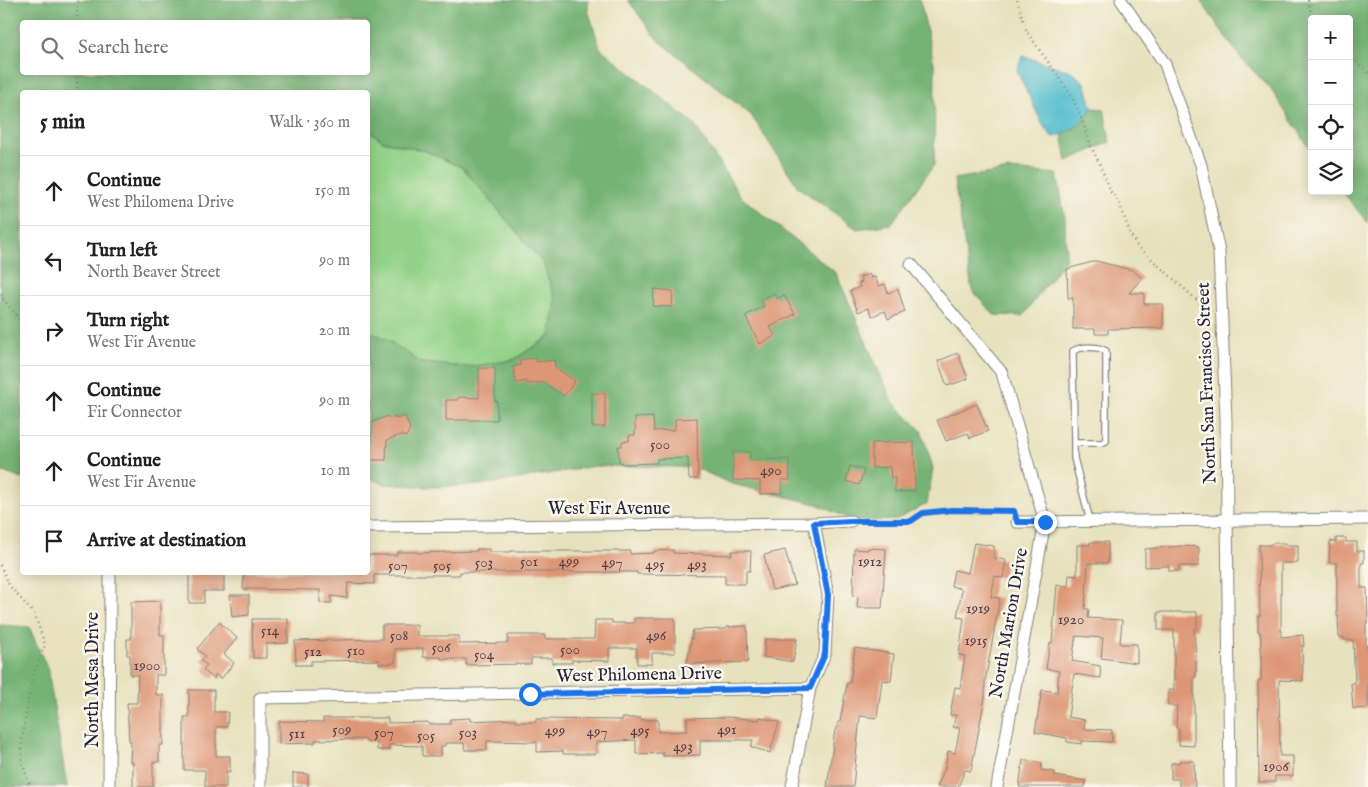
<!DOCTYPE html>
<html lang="en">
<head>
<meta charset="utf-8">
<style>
  body { margin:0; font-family:"IM FELL English",serif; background:#f2f2f2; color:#202124 }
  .controls { position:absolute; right:15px; top:15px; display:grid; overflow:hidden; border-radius:5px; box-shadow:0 2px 12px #0003 }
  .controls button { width:45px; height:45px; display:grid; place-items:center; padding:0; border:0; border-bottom:1px solid #e0e0e0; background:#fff; color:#202124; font:25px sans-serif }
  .stop { position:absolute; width:15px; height:15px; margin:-11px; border:4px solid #1a73e8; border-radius:50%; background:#fff }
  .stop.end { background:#1a73e8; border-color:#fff; box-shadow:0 1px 5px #0008 }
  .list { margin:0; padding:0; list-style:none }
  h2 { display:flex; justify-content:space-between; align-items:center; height:65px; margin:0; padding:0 20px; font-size:21px }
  h2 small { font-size:16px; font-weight:400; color:#757577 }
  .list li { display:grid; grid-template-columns:32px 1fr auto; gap:15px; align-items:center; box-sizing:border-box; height:70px; padding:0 20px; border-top:1px solid #e0e0e0 }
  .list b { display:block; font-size:19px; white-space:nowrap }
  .list p { margin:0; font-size:16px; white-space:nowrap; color:#757577 }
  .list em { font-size:16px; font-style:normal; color:#757577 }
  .icon { flex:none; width:28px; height:28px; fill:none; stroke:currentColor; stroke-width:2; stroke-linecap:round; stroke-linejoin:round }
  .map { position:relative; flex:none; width:1368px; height:787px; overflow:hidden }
  .search { position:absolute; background:#fff; box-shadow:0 2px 12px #0003; left:20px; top:20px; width:350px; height:55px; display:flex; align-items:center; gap:12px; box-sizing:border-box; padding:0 18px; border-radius:5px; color:#757577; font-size:19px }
  .panel { position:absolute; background:#fff; box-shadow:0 2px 12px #0003; left:20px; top:90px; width:350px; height:485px; border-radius:5px }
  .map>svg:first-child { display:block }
  .green { fill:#92d187; stroke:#5a7a61 }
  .forest { fill:#75b374; stroke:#4c6a58; fill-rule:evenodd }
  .water { fill:#50bbcd; stroke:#396e84 }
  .building { fill:#dd9676 }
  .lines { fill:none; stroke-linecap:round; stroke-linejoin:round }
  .service-casing { stroke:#85827c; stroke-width:8 }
  .minor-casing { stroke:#85827c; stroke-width:13 }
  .path { stroke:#85827c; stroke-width:2.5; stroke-dasharray:1 4; stroke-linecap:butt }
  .service { stroke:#fff; stroke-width:5.5 }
  .minor { stroke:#fff; stroke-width:11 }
  .route { stroke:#1a73e8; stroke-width:6 }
  .labels { text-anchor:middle; stroke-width:5; stroke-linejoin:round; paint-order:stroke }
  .number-label { font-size:15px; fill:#513f4a }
  .street-label { font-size:18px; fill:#22223b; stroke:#fbf7ec }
</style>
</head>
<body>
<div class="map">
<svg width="1368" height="787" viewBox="0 0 1368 787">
  <rect width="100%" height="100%" fill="#fbf7ec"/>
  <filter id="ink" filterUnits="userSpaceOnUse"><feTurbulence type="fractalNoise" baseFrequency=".02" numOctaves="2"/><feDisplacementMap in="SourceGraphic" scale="10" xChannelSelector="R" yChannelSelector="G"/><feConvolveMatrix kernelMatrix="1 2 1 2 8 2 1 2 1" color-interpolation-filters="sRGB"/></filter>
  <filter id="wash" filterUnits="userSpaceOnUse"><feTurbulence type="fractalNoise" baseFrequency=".0096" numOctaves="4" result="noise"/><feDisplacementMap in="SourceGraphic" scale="20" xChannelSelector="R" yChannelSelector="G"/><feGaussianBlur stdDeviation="1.12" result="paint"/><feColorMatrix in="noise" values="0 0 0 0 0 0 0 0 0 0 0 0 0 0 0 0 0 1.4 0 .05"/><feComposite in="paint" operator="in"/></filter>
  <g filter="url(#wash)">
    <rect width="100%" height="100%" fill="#e8e1be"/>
    <!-- green -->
    <path class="green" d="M 368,130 L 383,141 L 426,151 L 463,168 L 543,263 L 556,301 L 550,336 L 513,360 L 468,367 L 421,363 L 388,340 L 368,331 Z"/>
    <!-- forest -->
    <path class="forest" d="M 0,0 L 588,0 L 588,10 L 600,48 L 694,124 L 741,197 L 836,273 L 892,401 L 921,430 L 933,468 L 927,504 L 895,520 L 854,521 L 817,504 L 732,484 L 694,467 L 595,466 L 482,485 L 430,487 L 383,484 L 368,477 L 368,331 L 388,340 L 421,363 L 468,367 L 513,360 L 550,337 L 556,301 L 543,263 L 463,168 L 426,151 L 383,141 L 368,130 L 368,92 L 22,92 L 22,479 L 0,471 ZM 22,22 L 368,22 L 368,72 L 22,72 Z
      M 628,0 L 920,0 L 935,68 L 934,165 L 891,224 L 857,229 L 798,187 L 751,115 L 657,39 Z
      M 1200,0 L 1368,0 L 1368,223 L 1342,191 L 1349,191 L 1349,19 L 1312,19 L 1312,152 L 1270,88 L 1241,58 Z
      M 1057,105 L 1104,109 L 1110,142 L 1067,161 Z
      M 1010,170 L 1057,174 L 1065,218 L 1066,258 L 1023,316 L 994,315 L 972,290 L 954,179 Z
      M 0,625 L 29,627 L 48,670 L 67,787 L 0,787 Z"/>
    <!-- water -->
    <path class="water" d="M 1022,56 L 1071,71 L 1085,83 L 1092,107 C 1084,123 1070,133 1053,137 L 1044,127 L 1017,71 Z"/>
    <g id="blocks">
      <!-- building -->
      <path class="building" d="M 1096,261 L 1132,270 L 1142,278 L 1129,293 L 1144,293 L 1144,304 L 1163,304 L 1163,328 L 1108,329 L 1108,334 L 1095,334 L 1095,329 L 1073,329 L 1073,298 L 1068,298 L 1067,269 Z
        M 869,274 L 871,278 L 875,277 L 879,286 L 885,284 L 888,293 L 898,289 L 905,312 L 888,319 L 885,311 L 872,316 L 868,308 L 858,312 L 850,291 L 860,287 L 859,283 L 862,282 L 860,277 Z
        M 654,289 L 673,291 L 672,307 L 653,306 Z
        M 774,293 L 777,299 L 784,295 L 795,314 L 770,327 L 775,336 L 760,344 L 745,316 L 764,306 L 761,300 Z
        M 958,353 L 968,379 L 947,386 L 938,361 Z
        M 536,358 L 537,362 L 554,360 L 555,367 L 575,381 L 564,396 L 543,382 L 527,384 L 527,381 L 516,383 L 513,367 L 520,365 L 519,360 Z
        M 479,368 L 495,368 L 495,401 L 497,401 L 497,420 L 446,420 L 446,400 L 457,400 L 459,397 L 479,398 Z
        M 592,393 L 605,393 L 605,427 L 592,427 Z
        M 977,404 L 988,431 L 970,438 L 968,433 L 946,441 L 937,420 Z
        M 388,416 L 390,419 L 396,417 L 396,419 L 405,416 L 410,429 L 406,437 L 401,435 L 387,440 L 386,460 L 370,460 L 370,423 Z
        M 653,417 L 654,431 L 675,430 L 675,419 L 697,418 L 698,479 L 689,479 L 688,458 L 657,459 L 657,463 L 622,464 L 619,461 L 618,446 L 622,446 L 622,441 L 629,441 L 629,435 L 635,435 L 635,418 Z
        M 914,442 L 915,491 L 895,492 L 895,478 L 891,478 L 890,467 L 872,468 L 872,443 Z
        M 733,452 L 750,452 L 750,460 L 789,459 L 790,480 L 782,480 L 782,493 L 760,494 L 760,481 L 733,480 Z
        M 850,466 L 864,470 L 859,485 L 846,481 Z
        M 1336,538 L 1346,538 L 1346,542 L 1357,542 L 1357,551 L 1364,551 L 1364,563 L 1361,563 L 1361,588 L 1367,588 L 1368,623 L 1366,624 L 1366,646 L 1368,646 L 1368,708 L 1353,709 L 1351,683 L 1355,683 L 1353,640 L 1344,640 L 1344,637 L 1339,637 L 1338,616 L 1337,616 L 1337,563 L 1329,563 L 1330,541 L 1336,542 Z
        M 1090,542 L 1108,542 L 1108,563 L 1088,563 L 1085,609 L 1089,609 L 1088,618 L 1122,620 L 1120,644 L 1137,644 L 1137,663 L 1101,658 L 1103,638 L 1076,636 L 1072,661 L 1100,666 L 1101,678 L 1074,674 L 1068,717 L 1085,720 L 1084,729 L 1112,730 L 1112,742 L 1082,741 L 1082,744 L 1067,742 L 1067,738 L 1035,732 L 1042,690 L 1057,692 L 1059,671 L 1046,669 L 1050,643 L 1052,643 L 1057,585 L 1068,586 L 1069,575 L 1077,576 L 1077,545 L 1090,545 Z
        M 974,543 L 994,546 L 994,558 L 1006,560 L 1003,578 L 995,576 L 991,597 L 1000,598 L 985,682 L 985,697 L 971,771 L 965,770 L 958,787 L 937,787 L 945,768 L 948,751 L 955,753 L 960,728 L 953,727 L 956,715 L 950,715 L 955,687 L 960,688 L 965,656 L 959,655 L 964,618 L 957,617 L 962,589 L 951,586 L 954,570 L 968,573 Z
        M 1272,543 L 1286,543 L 1286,545 L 1298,545 L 1298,563 L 1281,563 L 1281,637 L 1303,635 L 1304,646 L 1302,646 L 1303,681 L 1279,680 L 1280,756 L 1293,756 L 1293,776 L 1275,776 L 1275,782 L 1259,782 L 1258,681 L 1261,681 L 1261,639 L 1260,632 L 1258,632 L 1258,616 L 1260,616 L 1259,545 L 1272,545 Z
        M 1182,546 L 1199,547 L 1199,566 L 1179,566 L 1179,571 L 1169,571 L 1169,566 L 1145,567 L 1145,549 Z
        M 868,548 L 886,549 L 882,608 L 857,608 L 858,597 L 853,596 L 854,549 L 868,550 Z
        M 477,549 L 489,549 L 489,552 L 511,552 L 511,551 L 630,551 L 630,554 L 654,553 L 654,551 L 673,550 L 673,553 L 732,555 L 732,551 L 751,551 L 750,571 L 746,571 L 746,584 L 725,584 L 725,575 L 637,574 L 637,572 L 460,572 L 460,575 L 374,575 L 374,584 L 348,583 L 347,598 L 331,596 L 331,603 L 320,603 L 320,590 L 243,589 L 244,572 L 368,572 L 368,555 L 397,555 L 397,552 L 417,552 L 417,553 L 477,551 Z
        M 785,550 L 795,585 L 772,590 L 764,555 Z
        M 189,572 L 224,572 L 224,591 L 204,591 L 204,603 L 189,603 Z
        M 230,595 L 249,595 L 249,615 L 232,617 Z
        M 160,601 L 160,635 L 164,635 L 164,675 L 156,675 L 156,695 L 163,695 L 163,745 L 159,745 L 159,762 L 153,762 L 153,787 L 133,787 L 133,762 L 130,762 L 131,741 L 129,741 L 127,703 L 137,703 L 138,675 L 130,675 L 130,655 L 127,655 L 127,639 L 131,639 L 131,602 Z
        M 1158,612 L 1197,612 L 1197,629 L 1194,629 L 1196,660 L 1196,677 L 1194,677 L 1194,746 L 1179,745 L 1179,728 L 1176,728 L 1177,706 L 1168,706 L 1168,690 L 1174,690 L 1174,630 L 1158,630 Z
        M 634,618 L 675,618 L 675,653 L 652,653 L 652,664 L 637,664 L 637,648 L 609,648 L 609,661 L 572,660 L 572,663 L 552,663 L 552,658 L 531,658 L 531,664 L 466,665 L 466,659 L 441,659 L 441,657 L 423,657 L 423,648 L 395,649 L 395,663 L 379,664 L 379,660 L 311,661 L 311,665 L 296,665 L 295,641 L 382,639 L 382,625 L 417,625 L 417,636 L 459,636 L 459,644 L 508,643 L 508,635 L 545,635 L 545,639 L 594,639 L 595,620 L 612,620 L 612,623 L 634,623 Z
        M 252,619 L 288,619 L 288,643 L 266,644 L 266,658 L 253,658 Z
        M 219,622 L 237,638 L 224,654 L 234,663 L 221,679 L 215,674 L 214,679 L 203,670 L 207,665 L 201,661 L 205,656 L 197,649 Z
        M 747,626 L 748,662 L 687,664 L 693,630 L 726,629 L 726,627 Z
        M 765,639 L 797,639 L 793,662 L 764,657 Z
        M 855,648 L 894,654 L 891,681 L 882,680 L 877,718 L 860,716 L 853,787 L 827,787 L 835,730 L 837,730 L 838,722 L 840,722 L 847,683 L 850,683 Z
        M 189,690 L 214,690 L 214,712 L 228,712 L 227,727 L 216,727 L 216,756 L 230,756 L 230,772 L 226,772 L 226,787 L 205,787 L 205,770 L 184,770 L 184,717 L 189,717 Z
        M 728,717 L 759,720 L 760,717 L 779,722 L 770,753 L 751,747 L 753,740 L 700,740 L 700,755 L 663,756 L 663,753 L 636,754 L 636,740 L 596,742 L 596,754 L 563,754 L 563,751 L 537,752 L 537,742 L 487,741 L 487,750 L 465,750 L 464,743 L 445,743 L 445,746 L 441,746 L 441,756 L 422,756 L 422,746 L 389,745 L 389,750 L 377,750 L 377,742 L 366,742 L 365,739 L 315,740 L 315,743 L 279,744 L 279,721 L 323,722 L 323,718 L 388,718 L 388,723 L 428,722 L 428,724 L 450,724 L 450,719 L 470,718 L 470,721 L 516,719 L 516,722 L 536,722 L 536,719 L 622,720 L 622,718 L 641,718 L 641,720 L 658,720 L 658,732 L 687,731 L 687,718 Z
        M 1023,760 L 1042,763 L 1041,770 L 1055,772 L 1055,776 L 1086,781 L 1085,787 L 1019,787 Z
        M 1179,761 L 1194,761 L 1195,787 L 1179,787 L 1179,779 L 1171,779 L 1171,763 L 1179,763 Z
        M 293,773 L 308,774 L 308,787 L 293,787 Z"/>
    </g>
  </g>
  <g filter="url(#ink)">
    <use href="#blocks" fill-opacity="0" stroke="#85827c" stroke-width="1"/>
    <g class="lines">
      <defs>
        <path id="service" d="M 1074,443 L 1101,443 L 1106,441 L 1106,351 C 1097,346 1082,346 1073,351 L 1074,443 L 1074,458 L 1090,521"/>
        <path id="minor" d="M 1121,0 L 1165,64 L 1201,165 L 1219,252 L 1226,420 L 1230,787
          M 911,264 L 1002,373 L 1045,522 L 997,787
          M 1017,522 L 1368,519
          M 368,527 L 814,523 L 851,521
          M 109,787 L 110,572
          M 260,787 L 260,698 L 810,688
          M 792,787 L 810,688 L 825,654 L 828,595 L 814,523"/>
      </defs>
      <!-- service casing -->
      <use href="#service" class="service-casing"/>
      <!-- minor casing -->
      <use href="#minor" class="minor-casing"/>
      <!-- path -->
      <path class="path" d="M 1017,0 L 1027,32 L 1069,92 L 1078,109 L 1091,147 L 1099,162 L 1111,192 L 1119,202 L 1130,233 L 1136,245 L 1211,313
        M 1308,0 L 1313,19
        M 77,22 L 78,0
        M 1349,55 L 1368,73
        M 77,72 L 77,92
        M 0,295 L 22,323
        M 863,521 L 911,521 L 923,513 L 952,510 L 1012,511
        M 0,565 L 9,585 L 35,615 L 45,645 L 31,682 L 22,739 L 22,762 L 30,787"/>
      <!-- service -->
      <use href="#service" class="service"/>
      <!-- minor -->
      <use href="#minor" class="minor"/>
    </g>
  </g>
  <g class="lines" filter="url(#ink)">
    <!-- route -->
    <path class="route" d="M 530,694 L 810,688 L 825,654 L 828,595 L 814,523 L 851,521 L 911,521 L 923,513 L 952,510 L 1014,511 L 1017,522 L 1045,522"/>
  </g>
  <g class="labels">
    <!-- number labels -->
    <g class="number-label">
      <text x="660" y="449">500</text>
      <text x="771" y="475">490</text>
      <text x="529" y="566">501</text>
      <text x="569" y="566">499</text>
      <text x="870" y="566">1912</text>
      <text x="484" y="567">503</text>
      <text x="612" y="567">497</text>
      <text x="655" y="569">495</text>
      <text x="697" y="569">493</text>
      <text x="398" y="570">507</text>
      <text x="442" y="570">505</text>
      <text x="978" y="613">1919</text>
      <text x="1071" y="624">1920</text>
      <text x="270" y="635">514</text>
      <text x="399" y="640">508</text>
      <text x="656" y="640">496</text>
      <text x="976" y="645">1915</text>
      <text x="441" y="652">506</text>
      <text x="570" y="654">500</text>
      <text x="356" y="655">510</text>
      <text x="313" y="656">512</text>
      <text x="484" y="659">504</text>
      <text x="147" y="670">1900</text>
      <text x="342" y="734">509</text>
      <text x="727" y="734">491</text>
      <text x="555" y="735">499</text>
      <text x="640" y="735">495</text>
      <text x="597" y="736">497</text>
      <text x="384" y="737">507</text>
      <text x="468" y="737">503</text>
      <text x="297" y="738">511</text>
      <text x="426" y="740">505</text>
      <text x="683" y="751">493</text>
      <text x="1276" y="771">1906</text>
    </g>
    <!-- street labels -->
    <g class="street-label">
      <text transform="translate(1206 383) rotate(-92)" y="6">North San Francisco Street</text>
      <text x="609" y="514">West Fir Avenue</text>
      <text transform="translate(1008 623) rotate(-80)" y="6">North Marion Drive</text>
      <text transform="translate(639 674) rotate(-1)" y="6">West Philomena Drive</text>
      <text transform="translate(92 680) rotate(-90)" y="6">North Mesa Drive</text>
    </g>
  </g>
</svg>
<div class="controls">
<button>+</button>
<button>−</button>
<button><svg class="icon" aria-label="locate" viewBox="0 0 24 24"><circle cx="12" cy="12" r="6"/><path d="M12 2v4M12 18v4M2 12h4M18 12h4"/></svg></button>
<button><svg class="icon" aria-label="layers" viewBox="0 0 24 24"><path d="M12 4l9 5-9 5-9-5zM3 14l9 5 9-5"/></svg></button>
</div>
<div class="stop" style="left:530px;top:694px"></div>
<div class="stop end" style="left:1045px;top:522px"></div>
<div class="search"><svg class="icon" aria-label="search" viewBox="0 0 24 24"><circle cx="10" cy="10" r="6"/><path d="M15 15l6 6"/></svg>Search here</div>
<section class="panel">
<h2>5 min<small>Walk · 360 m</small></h2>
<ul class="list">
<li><svg class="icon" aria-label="ahead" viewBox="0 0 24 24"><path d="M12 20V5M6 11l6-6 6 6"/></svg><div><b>Continue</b><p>West Philomena Drive</p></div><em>150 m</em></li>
<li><svg class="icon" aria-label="left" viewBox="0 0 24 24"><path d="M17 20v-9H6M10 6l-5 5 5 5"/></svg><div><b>Turn left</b><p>North Beaver Street</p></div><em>90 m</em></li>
<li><svg class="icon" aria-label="right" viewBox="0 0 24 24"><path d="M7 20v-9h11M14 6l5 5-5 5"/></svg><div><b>Turn right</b><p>West Fir Avenue</p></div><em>20 m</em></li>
<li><svg class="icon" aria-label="ahead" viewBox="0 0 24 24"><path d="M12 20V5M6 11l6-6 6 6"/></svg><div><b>Continue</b><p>Fir Connector</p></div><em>90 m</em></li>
<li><svg class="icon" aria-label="ahead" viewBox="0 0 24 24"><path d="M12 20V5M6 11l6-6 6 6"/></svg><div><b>Continue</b><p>West Fir Avenue</p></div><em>10 m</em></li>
<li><svg class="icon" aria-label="arrive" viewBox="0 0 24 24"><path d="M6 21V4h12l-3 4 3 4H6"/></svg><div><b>Arrive at destination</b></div></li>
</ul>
</section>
</div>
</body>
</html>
